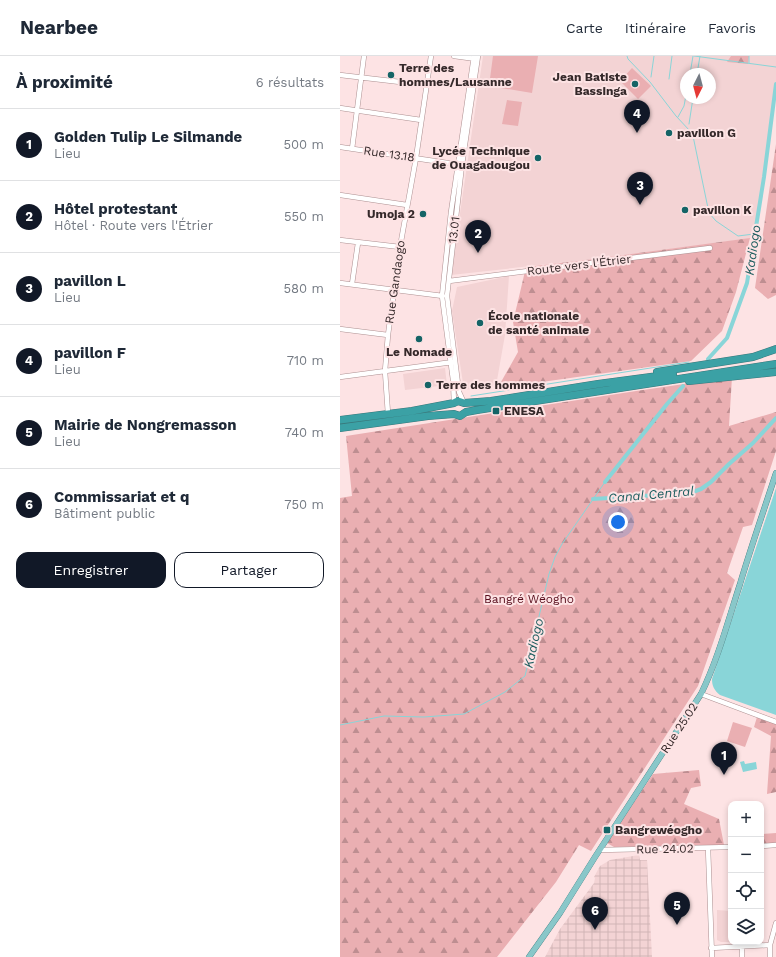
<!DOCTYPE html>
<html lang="fr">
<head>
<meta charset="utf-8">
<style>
  body { margin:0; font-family:"Work Sans",sans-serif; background:#f6f6f7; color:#1f2937 }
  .controls { position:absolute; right:12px; bottom:12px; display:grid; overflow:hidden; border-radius:8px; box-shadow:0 2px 6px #0003 }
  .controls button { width:36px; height:36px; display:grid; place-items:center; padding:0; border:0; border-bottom:1px solid #e0e1e3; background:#fff; color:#1f2937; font:20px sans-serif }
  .compass { position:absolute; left:340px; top:12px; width:36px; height:36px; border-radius:50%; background:#fff; box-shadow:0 2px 6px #0003; rotate:186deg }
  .you { position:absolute; left:278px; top:466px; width:14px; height:14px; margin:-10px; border:3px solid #fff; border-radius:50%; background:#1a73e8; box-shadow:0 0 0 6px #1a73e833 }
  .badge { display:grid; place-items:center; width:26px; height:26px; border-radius:50%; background:#111827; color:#fff; font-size:13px; font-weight:700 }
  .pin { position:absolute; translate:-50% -33px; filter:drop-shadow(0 1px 2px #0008) }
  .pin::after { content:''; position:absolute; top:21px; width:14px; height:12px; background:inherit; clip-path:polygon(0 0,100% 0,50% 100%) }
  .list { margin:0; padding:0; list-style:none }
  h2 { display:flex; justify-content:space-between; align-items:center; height:52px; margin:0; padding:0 16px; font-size:17px }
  h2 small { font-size:13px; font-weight:400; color:#747a83 }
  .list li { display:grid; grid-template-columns:26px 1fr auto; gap:12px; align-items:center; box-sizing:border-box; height:72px; padding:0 16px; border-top:1px solid #e0e1e3 }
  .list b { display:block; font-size:15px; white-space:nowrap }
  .list p { margin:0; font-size:13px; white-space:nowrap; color:#747a83 }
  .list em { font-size:13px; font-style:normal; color:#747a83 }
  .actions { display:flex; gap:8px; padding:12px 16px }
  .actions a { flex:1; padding:9px 0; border:1px solid #111827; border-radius:12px; text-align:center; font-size:14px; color:#111827 }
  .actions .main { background:#111827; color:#fff }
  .icon { flex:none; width:22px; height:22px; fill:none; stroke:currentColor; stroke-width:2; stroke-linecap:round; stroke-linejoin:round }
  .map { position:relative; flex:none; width:436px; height:901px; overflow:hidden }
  header { display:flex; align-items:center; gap:24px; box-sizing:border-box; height:56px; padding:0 20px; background:#fff; border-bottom:1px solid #e0e1e3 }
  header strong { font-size:19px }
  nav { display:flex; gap:22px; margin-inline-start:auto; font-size:14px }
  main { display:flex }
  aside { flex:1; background:#fff }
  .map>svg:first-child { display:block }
  .built { fill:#f3d3d4; fill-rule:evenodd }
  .industrial { fill:url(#industrial-grid) }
  .forest { fill:url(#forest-firs) }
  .garden { fill:#eaafb2 }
  .water { fill:#89d5d8 }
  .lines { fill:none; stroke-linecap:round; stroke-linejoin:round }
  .stream { stroke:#89d5d8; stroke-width:1 }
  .canal { stroke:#89d5d8; stroke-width:4 }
  .minor-casing { stroke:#ad9091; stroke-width:5.5 }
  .major-casing { stroke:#39777a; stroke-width:6 }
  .highway-casing { stroke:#39777a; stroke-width:8 }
  .minor { stroke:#fff; stroke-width:4.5 }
  .major { stroke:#89c7c9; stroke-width:5.5 }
  .highway { stroke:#3ba1a5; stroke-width:7 }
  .poi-dot { fill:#146466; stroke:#fde3e4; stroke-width:1.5 }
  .labels { text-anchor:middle; stroke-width:4; stroke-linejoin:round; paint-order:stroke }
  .poi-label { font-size:12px; font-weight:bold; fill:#35292a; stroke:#fde3e4; text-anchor:start }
  .street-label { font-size:12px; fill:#35292a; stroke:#fde3e4 }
  .park-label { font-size:12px; fill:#580d1c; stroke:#fde3e4 }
  .water-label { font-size:13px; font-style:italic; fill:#1c5d5f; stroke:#fde3e4 }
</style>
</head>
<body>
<header>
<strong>Nearbee</strong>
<nav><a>Carte</a><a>Itinéraire</a><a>Favoris</a></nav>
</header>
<main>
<aside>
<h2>À proximité<small>6 résultats</small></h2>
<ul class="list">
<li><span class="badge">1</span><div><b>Golden Tulip Le Silmande</b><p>Lieu</p></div><em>500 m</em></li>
<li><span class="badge">2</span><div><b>Hôtel protestant</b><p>Hôtel · Route vers l'Étrier</p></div><em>550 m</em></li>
<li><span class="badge">3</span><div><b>pavillon L</b><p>Lieu</p></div><em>580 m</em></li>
<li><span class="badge">4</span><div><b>pavillon F</b><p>Lieu</p></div><em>710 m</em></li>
<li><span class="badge">5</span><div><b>Mairie de Nongremasson</b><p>Lieu</p></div><em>740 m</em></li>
<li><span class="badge">6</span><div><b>Commissariat et q</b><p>Bâtiment public</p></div><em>750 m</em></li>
</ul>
<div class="actions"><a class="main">Enregistrer</a><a>Partager</a></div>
</aside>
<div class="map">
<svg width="436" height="901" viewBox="0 0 436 901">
  <defs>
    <pattern id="industrial-grid" width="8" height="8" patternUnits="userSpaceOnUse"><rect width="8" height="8" fill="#f3d3d4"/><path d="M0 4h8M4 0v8" fill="none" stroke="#d1b5b6"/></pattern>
    <pattern id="forest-firs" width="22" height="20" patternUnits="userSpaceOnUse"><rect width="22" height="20" fill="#eaafb2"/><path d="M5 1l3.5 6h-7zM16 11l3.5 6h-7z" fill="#be8e91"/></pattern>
  </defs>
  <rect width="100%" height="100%" fill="#fde3e4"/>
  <!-- built -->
  <path class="built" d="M 143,0 L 436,0 L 436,27 L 429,84 L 423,132 L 414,182 L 254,203 L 111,219 ZM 346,18 L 370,18 L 370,42 L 346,42 Z
    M 169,220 L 165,279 L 156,330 L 124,334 L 112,255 L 117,231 Z
    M 105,312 L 107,329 L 65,334 L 63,318 Z
    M 377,854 L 391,855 L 391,886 L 395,886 L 381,886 L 377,884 Z"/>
  <!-- industrial -->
  <path class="industrial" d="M 299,799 L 300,804 L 307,804 L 312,901 L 205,901 L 220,873 L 254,827 L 255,822 L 254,821 L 260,810 L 270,804 Z"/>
  <!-- forest -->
  <path class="forest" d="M 391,0 L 409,0 L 408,8 L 387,6 Z
    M 436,88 L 436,239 L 428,243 L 415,232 Z
    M 410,182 L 396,236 L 382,275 L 351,305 L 160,332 L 161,326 L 178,296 L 173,266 L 186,211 L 254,203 Z
    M 392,321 L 389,370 L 436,356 L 436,395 L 412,469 L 403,471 L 387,517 L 395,524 L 358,630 L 251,795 L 239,789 L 216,826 L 157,901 L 0,901 L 0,442 L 12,440 L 6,380 L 296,335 Z
    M 417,661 L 436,668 L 436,736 L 427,738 L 431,680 L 414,671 Z
    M 359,714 L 361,730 L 351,732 L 344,748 L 379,763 L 384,789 L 274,791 L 267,787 L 313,718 Z
    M 436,777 L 436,787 L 421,788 L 421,778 Z"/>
  <!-- garden -->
  <path class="garden" d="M 153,0 L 198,0 L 192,37 L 149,30 Z
    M 292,12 L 311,30 L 298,43 L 280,25 Z
    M 167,44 L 182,46 L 178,70 L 162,68 Z
    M 393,666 L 412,672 L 405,691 L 387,685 Z"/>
  <!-- water -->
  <path class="water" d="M 436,432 L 436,659 L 380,639 C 374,634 372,630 372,623 Z
    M 404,705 L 405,708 L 416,706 L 417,713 L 403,716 L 400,706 Z"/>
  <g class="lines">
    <!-- stream -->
    <path class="stream" d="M 287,0 L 288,3 L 310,26 L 336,60 L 350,75 L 353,80 L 369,157 L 376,165 L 398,180 L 414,178
      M 354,0 L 436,11
      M 409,7 L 409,0
      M 350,18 L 353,0
      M 357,18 L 360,0
      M 311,21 L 314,0
      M 329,23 L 332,0
      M 338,61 L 344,50 L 346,39
      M 349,68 L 353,42
      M 131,340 L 349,306
      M 0,669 L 44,660 L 84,661 L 124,658 L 165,636 L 185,620 L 209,518 L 215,501 L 222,488 L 265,426"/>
    <!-- canal -->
    <path class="canal" d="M 368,303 L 387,282 L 407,227 L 424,121 L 436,28
      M 265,426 L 327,348 L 343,330
      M 253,443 L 350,437 L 361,433 L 371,426 L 389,408 L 413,387 L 436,362"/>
    <defs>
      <path id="minor" d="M 114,0 L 136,3
        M 0,19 L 86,29
        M 0,52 L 81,64
        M 0,91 L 121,109
        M 12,93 L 24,0
        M 0,139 L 67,149
        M 0,184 L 60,191
        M 109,225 L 370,192
        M 0,227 L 103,240
        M 12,228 L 18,187
        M 0,273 L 48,279
        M 0,321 L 113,306
        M 114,347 L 113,324 L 102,240 L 111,156 L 134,0
        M 124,347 L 119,336 L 107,240 L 122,109 L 138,0
        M 48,358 L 45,315 L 48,279 L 60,191 L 76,102 L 91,0
        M 361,638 L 436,666
        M 421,790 L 436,789
        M 368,792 L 372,901
        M 260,794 L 391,791
        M 402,890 L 402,901
        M 371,892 L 430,889
        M 430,901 L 430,889 L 436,867"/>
      <path id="major" d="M 189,901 L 220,857 L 255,801 L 361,638 C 378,603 388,565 400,528 C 411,491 424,454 436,417"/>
      <path id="highway" d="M 317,316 L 413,301 L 436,293
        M 349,325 L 436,316
        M 0,364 L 72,355 L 114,347 L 118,345 L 124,347 L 151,345 L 258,328 L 333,318
        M 0,372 L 88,360 L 114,358 L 120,360 L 126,356 L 137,354 L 436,308"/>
    </defs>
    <!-- minor casing -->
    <use href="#minor" class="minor-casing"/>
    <!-- major casing -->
    <use href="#major" class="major-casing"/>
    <!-- highway casing -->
    <use href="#highway" class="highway-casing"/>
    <!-- minor -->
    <use href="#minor" class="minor"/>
    <!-- major -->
    <use href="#major" class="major"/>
    <!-- highway -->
    <use href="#highway" class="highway"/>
  </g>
  <!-- markers -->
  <g class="poi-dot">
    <circle cx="51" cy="19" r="4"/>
    <circle cx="295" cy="28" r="4"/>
    <circle cx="329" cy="77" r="4"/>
    <circle cx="198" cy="102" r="4"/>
    <circle cx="345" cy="154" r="4"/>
    <circle cx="83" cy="158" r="4"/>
    <circle cx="140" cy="267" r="4"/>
    <circle cx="79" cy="283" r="4"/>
    <circle cx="88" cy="329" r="4"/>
    <rect x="152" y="351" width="8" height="8" rx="2"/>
    <rect x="263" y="770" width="8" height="8" rx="2"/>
  </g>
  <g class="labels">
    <!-- poi labels -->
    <g class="poi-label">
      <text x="59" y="16">Terre des<tspan x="59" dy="14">hommes/Lausanne</tspan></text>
      <text x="287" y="25" text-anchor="end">Jean Batiste<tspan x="287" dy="14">Bassinga</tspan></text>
      <text x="337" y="81">pavillon G</text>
      <text x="190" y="99" text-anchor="end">Lycée Technique<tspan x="190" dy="14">de Ouagadougou</tspan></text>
      <text x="353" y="158">pavillon K</text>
      <text x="75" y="162" text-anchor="end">Umoja 2</text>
      <text x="148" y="264">École nationale<tspan x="148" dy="14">de santé animale</tspan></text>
      <text x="79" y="300" text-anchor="middle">Le Nomade</text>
      <text x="96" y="333">Terre des hommes</text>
      <text x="164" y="359">ENESA</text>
      <text x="275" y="778">Bangrewéogho</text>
    </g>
    <!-- street labels -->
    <g class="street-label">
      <text transform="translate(49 98) rotate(8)" y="4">Rue 13.18</text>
      <text transform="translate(114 174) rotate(-83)" y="4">13.01</text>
      <text transform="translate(239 209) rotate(-7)" y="4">Route vers l'Étrier</text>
      <text transform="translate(55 226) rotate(-82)" y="4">Rue Gandaogo</text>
      <text transform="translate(339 672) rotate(-57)" y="4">Rue 25.02</text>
      <text transform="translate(325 793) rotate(-1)" y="4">Rue 24.02</text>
    </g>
    <!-- park labels -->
    <g class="park-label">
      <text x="189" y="547">Bangré Wéogho</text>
    </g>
    <!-- water labels -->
    <g class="water-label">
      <text transform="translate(412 194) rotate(-82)" y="5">Kadiogo</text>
      <text transform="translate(311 438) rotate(-5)" y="5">Canal Central</text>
      <text transform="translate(193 587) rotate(-77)" y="5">Kadiogo</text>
    </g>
  </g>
</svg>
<div class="controls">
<button>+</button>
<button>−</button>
<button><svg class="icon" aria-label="locate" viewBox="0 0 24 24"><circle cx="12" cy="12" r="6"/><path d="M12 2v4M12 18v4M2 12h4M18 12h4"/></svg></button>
<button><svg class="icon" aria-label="layers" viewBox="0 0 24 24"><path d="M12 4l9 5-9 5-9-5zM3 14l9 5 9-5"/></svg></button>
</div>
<svg class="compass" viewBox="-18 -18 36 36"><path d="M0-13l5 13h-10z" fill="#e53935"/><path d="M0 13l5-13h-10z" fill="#747a83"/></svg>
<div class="you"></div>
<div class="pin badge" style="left:384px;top:719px">1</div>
<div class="pin badge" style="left:138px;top:197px">2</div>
<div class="pin badge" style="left:300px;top:149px">3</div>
<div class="pin badge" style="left:297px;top:77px">4</div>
<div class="pin badge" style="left:337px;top:869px">5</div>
<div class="pin badge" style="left:255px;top:874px">6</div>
</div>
</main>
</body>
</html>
